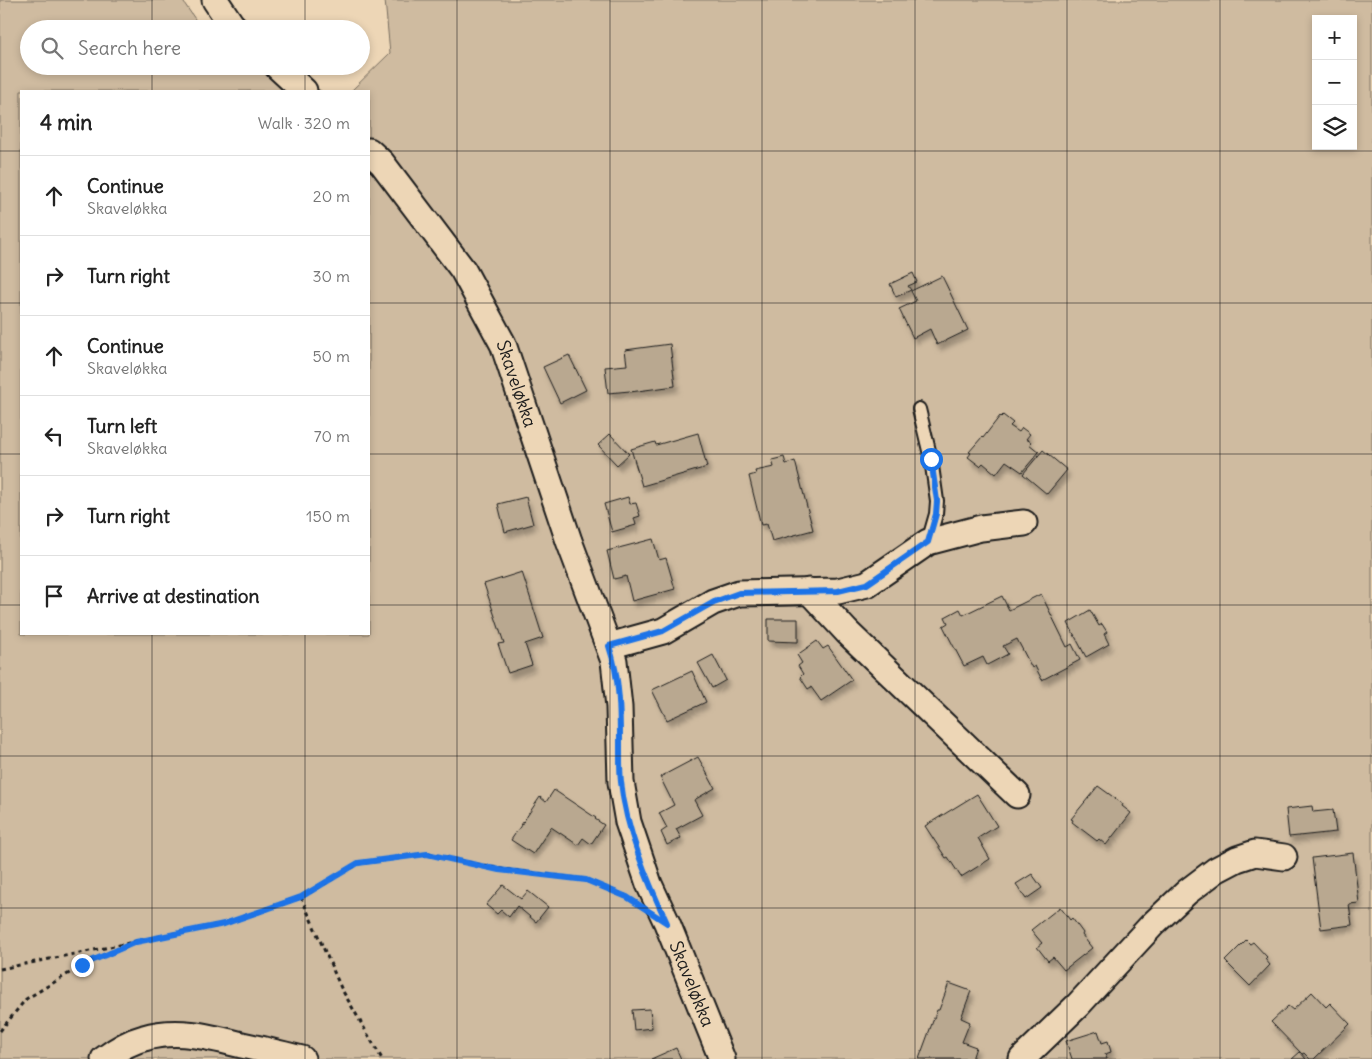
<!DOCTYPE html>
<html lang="en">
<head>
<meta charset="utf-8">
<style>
  body { margin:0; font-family:Delius,sans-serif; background:#f6f6f6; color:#222 }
  .controls { position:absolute; right:15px; top:15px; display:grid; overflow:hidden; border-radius:0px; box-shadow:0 2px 8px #0003 }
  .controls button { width:45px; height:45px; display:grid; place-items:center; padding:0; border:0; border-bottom:1px solid #e0e0e0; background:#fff; color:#222; font:25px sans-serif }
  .stop { position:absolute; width:15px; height:15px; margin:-11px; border:4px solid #1a73e8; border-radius:50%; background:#fff }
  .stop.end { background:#1a73e8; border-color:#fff; box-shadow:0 1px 5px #0008 }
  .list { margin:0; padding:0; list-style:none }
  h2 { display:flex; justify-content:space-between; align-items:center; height:65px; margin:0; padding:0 20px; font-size:21px }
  h2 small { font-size:16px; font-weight:400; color:#767676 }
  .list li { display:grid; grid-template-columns:32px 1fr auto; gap:15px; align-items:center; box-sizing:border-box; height:80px; padding:0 20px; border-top:1px solid #e0e0e0 }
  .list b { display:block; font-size:19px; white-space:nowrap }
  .list p { margin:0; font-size:16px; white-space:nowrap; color:#767676 }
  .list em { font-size:16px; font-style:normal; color:#767676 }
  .icon { flex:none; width:28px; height:28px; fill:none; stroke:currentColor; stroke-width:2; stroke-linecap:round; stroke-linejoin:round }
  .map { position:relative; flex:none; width:1372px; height:1059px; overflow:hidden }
  .search { position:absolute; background:#fff; box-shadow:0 2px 8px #0003; left:20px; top:20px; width:350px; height:55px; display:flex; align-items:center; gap:12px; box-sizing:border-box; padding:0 18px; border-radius:28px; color:#767676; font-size:19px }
  .panel { position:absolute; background:#fff; box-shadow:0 2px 8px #0003; left:20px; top:90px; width:350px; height:545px; border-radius:0px }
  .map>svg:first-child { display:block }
  .green { fill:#cfbba0; stroke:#766c5e; fill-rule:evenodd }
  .building { fill:#b9a890; stroke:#1c1c1c; filter:url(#shadow) }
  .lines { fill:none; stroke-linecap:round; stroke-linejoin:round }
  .lane-casing { stroke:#1c1c1c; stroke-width:16 }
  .street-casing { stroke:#1c1c1c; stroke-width:29 }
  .path { stroke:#1c1c1c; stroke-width:3; stroke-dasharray:4 4; stroke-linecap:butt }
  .lane { stroke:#edd6b6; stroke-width:12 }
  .street { stroke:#edd6b6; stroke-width:25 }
  .route { stroke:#1a73e8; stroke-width:6 }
  .grid { fill:none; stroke:#1c1c1c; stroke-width:1; stroke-opacity:0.55 }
  .labels { text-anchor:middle; stroke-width:4; stroke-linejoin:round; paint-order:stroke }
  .street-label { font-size:18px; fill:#1c1c1c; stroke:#edd6b6 }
</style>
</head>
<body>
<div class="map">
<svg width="1372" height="1059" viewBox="0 0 1372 1059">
  <defs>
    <filter id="shadow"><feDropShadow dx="3" dy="5.5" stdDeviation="2.5" flood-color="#0004"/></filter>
  </defs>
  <rect width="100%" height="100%" fill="#edd6b6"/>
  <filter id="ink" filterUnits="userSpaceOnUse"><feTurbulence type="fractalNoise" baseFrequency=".02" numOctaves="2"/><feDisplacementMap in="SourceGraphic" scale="10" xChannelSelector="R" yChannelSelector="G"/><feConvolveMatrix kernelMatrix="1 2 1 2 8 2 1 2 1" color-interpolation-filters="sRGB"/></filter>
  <g filter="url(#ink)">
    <!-- green -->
    <path class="green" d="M 0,0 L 182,0 L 197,22 L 210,29 L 29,29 L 29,66 L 276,66 L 321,91 L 21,91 L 21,634 L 369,634 L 369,91 L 351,91 L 390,53 L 385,0 L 1372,0 L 1372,1059 L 0,1059 ZM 1316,19 L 1353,19 L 1353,146 L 1316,146 Z"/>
    <!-- building -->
    <path class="building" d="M 913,273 L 917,282 L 908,286 L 911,290 L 896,297 L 890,284 Z
      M 942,276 L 968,330 L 937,345 L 930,329 L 913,338 L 899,309 L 916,301 L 911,291 Z
      M 670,344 L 675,386 L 630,392 L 630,391 L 608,393 L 605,367 L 627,365 L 625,350 Z
      M 569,355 L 586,390 L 560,403 L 543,367 Z
      M 1003,415 L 1013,423 L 1010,426 L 1019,432 L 1022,428 L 1030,434 L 1026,439 L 1031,442 L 1029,444 L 1039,452 L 1022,472 L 1006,461 L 996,474 L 983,463 L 980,466 L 968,457 L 971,453 L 969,452 L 982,437 L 983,438 L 1000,416 L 1001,417 Z
      M 698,433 L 707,467 L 642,486 L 631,449 L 655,442 L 656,445 Z
      M 610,434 L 629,454 L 617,465 L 598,445 Z
      M 1043,450 L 1067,470 L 1047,494 L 1023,474 Z
      M 784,457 L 786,464 L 795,461 L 813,530 L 772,541 L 767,524 L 761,525 L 749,476 L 756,474 L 755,471 L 774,467 L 772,460 Z
      M 526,497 L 533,524 L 505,532 L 498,504 Z
      M 628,497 L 630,504 L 636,503 L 640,516 L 634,518 L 636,525 L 612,532 L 604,504 Z
      M 653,539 L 659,560 L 666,558 L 675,589 L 632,601 L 626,576 L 614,579 L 607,551 Z
      M 522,572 L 543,638 L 525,644 L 532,665 L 508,673 L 498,644 L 504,643 L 484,584 Z
      M 1041,594 L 1067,647 L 1072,644 L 1080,660 L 1042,680 L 1035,666 L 1032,668 L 1017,639 L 1003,646 L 1008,654 L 987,665 L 983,657 L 964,666 L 943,626 L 948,623 L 945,617 L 960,609 L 963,615 L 1002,596 L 1009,610 Z
      M 1090,610 L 1099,626 L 1102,624 L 1107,632 L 1104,634 L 1109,644 L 1086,657 L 1068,623 Z
      M 768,619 L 798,619 L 798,642 L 768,641 Z
      M 817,641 L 823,649 L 828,646 L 852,680 L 821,701 L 811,687 L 808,689 L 800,677 L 803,674 L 798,666 L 802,663 L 797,655 Z
      M 713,655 L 726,680 L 712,688 L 698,663 Z
      M 692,671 L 706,702 L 667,720 L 652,690 Z
      M 698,757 L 715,788 L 694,800 L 702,815 L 676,829 L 681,838 L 667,845 L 661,832 L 667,828 L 659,813 L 674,805 L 660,777 Z
      M 1098,786 L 1123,804 L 1122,806 L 1131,813 L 1106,845 L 1099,839 L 1097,841 L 1072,822 L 1073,820 L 1071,819 Z
      M 554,790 L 596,818 L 595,819 L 604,825 L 591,844 L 583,838 L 578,845 L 551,827 L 533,854 L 511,840 L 540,797 L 546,802 Z
      M 977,794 L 997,826 L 978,838 L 990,859 L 961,877 L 948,857 L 946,858 L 925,826 Z
      M 1312,806 L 1313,812 L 1333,810 L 1336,832 L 1289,837 L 1286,809 Z
      M 1353,853 L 1359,903 L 1349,904 L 1352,925 L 1321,929 L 1312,858 Z
      M 1032,874 L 1042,888 L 1026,899 L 1016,884 Z
      M 503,885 L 521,899 L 528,891 L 548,907 L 536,922 L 517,906 L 509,917 L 501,910 L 497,914 L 486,905 Z
      M 1060,907 L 1070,920 L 1072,918 L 1083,933 L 1082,935 L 1092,948 L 1064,970 L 1053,957 L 1048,961 L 1037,947 L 1042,943 L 1031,930 Z
      M 1246,940 L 1250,944 L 1253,942 L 1267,957 L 1265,959 L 1270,965 L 1250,986 L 1225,961 Z
      M 949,983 L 971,991 L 961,1018 L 970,1022 L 962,1042 L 976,1047 L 972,1059 L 919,1059 L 937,1010 L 939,1010 Z
      M 1312,992 L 1326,1007 L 1330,1003 L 1350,1024 L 1314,1059 L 1310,1059 L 1304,1053 L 1302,1054 L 1271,1022 L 1288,1006 L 1293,1010 Z
      M 650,1009 L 652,1028 L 634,1030 L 632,1010 Z
      M 1098,1031 L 1102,1043 L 1108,1041 L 1111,1052 L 1105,1054 L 1107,1059 L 1072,1059 L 1066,1041 Z
      M 676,1048 L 681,1059 L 651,1059 Z
      M 1300,1052 L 1306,1059 L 1292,1059 Z"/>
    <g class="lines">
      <defs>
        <path id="lane" d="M 919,409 L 931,459 L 937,501 L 936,514 L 928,542"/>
        <g id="street">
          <path d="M 215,0 L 231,24 L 236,29"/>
          <path d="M 277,66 L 304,91"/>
          <path id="s1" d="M 369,151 L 382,163 L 463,270 L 503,344 L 569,541 L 614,661 L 619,707 L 621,782 L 628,822 L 649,884 L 667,923 L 722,1059"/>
          <path d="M 809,591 L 847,632 L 1017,795"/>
          <path d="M 609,646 L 663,631 L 713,602 L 739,593 L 838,591 L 867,584 L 928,542 L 981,528 L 1024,523"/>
          <path d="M 104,1059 C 116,1050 129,1042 144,1038 C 177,1028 210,1037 242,1045 C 262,1049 282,1054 302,1059"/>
          <path d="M 1022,1059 L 1078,1005 L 1153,924 L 1187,892 L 1216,870 L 1237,859 L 1255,853 L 1284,857"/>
        </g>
      </defs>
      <!-- lane casing -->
      <use href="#lane" class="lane-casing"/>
      <!-- street casing -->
      <use href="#street" class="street-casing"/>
      <!-- path -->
      <path class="path" d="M 301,897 L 341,988 L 382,1059
        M 0,969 L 224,924 L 301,897 L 359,863 L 427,854 L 499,869 L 586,880 L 625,896
        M 0,1031 L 26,999 L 83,965 L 128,945"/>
      <!-- lane -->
      <use href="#lane" class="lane"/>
      <!-- street -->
      <use href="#street" class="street"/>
    </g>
  </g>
  <g class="lines" filter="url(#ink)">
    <!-- route -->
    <path class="route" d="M 82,965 L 136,942 L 224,924 L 301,897 L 358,863 L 427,854 L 499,870 L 586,880 L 627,897 L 667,923 C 647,880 626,830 621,782 C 620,773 620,764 620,755 C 620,719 621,681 609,646 L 663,631 L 714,602 L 739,593 L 838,591 L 867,584 L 928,542 L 936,514 L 937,501 L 931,459"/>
  </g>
  <!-- grid -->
  <path class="grid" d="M 152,0 L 152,29M 305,0 L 305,29M 457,0 L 457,1059M 610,0 L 610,1059M 762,0 L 762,1059M 915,0 L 915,1059M 1067,0 L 1067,1059M 1220,0 L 1220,1059M 152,66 L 152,91M 305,66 L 305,91M 0,151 L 21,151M 369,151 L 1372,151M 0,303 L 21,303M 369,303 L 1372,303M 0,454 L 21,454M 369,454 L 1372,454M 0,605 L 21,605M 369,605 L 1372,605M 152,634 L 152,1059M 305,634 L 305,1059M 0,756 L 1372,756M 0,908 L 1372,908"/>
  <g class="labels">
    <!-- street labels -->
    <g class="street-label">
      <text dy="6" stroke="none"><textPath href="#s1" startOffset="278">Skaveløkka</textPath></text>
      <text dy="6" stroke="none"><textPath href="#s1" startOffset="908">Skaveløkka</textPath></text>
    </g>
  </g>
</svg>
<div class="controls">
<button>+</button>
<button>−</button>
<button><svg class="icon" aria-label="layers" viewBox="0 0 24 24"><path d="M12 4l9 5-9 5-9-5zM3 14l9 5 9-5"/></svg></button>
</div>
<div class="stop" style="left:931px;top:459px"></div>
<div class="stop end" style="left:82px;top:965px"></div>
<div class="search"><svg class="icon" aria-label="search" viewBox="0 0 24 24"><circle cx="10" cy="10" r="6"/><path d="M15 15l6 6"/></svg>Search here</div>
<section class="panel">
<h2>4 min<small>Walk · 320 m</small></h2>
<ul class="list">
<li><svg class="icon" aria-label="ahead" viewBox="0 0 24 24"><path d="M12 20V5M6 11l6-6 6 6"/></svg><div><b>Continue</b><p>Skaveløkka</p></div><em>20 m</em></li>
<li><svg class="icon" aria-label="right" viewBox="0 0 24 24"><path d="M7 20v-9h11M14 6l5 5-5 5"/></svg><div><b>Turn right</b></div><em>30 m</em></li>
<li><svg class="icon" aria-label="ahead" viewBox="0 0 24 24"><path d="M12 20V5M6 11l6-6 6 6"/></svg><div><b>Continue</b><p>Skaveløkka</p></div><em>50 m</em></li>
<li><svg class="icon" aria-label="left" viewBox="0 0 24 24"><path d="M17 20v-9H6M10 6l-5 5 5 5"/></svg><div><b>Turn left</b><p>Skaveløkka</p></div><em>70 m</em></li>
<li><svg class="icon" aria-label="right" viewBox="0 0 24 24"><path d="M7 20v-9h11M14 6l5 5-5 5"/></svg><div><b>Turn right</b></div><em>150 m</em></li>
<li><svg class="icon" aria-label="arrive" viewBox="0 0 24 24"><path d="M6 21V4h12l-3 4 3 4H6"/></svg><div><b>Arrive at destination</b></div></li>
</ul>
</section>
</div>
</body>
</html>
